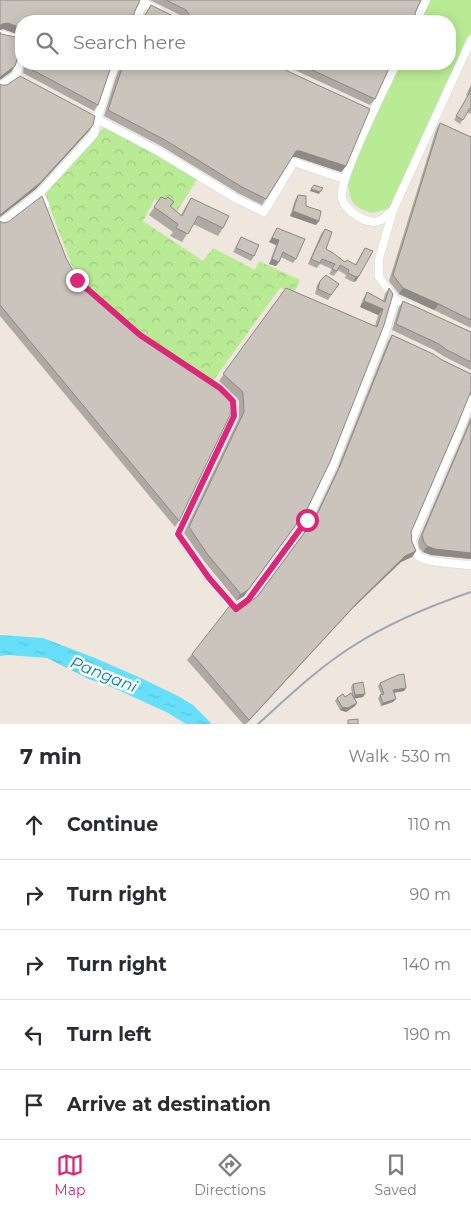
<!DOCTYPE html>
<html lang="en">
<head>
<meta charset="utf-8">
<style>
  body { margin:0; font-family:Montserrat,sans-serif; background:#f7f7f7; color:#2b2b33 }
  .stop { position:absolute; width:15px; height:15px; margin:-11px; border:4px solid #db2777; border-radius:50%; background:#fff }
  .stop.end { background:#db2777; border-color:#fff; box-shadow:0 1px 5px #0008 }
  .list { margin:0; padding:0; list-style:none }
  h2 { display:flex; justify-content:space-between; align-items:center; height:65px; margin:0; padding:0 20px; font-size:21px }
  h2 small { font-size:16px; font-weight:400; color:#7c7c81 }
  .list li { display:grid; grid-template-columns:32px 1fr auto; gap:15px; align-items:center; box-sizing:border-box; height:70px; padding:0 20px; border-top:1px solid #e1e1e2 }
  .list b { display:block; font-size:19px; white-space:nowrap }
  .list em { font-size:16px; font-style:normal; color:#7c7c81 }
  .icon { flex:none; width:28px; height:28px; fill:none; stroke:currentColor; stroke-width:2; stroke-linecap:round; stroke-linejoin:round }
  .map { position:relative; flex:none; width:471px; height:724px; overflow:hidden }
  .search { position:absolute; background:#fff; box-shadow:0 2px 12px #0003; left:15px; right:15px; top:15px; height:55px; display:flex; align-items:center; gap:12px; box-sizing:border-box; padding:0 18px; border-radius:20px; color:#7c7c81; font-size:19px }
  .sheet { height:415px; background:#fff }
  nav { display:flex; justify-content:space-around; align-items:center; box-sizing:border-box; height:70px; border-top:1px solid #e1e1e2; background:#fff; font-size:14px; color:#7c7c81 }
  nav a { display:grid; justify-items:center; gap:2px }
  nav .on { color:#db2777 }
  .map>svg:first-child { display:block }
  .green { fill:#b9eb95 }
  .forest { fill:url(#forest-crowns) }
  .water { fill:url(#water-ripples) }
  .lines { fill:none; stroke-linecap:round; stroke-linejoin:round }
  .minor-casing { stroke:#d2d8e6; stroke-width:9 }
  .minor { stroke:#fff; stroke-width:8 }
  .rail { stroke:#9fa5b8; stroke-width:2 }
  .wall { fill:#aea9a2 }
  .shaded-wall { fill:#8d8984 }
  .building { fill:#cac4bc; stroke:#8d8984 }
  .route { stroke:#db2777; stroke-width:6 }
  .labels { text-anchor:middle; stroke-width:5; stroke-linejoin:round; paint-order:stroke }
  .water-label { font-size:16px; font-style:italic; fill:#007eac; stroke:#fff }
</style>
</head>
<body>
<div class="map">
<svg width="471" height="724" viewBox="0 0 471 724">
  <defs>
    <pattern id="forest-crowns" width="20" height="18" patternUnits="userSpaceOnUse" patternTransform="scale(1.25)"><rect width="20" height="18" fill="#b9eb95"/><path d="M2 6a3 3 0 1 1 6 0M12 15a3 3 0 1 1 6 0" fill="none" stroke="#9fca81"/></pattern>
    <pattern id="water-ripples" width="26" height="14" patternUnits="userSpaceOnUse" patternTransform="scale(1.25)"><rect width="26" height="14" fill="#66dffb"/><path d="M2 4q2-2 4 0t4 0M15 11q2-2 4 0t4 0" fill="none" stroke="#59c0d7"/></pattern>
  </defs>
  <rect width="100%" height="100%" fill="#efe6dd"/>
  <!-- green -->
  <path class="green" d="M 430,0 L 471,0 L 471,33 L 390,208 L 377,212 L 371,213 L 359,208 L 353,203 L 350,196 L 347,180 L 365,137 L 400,64 L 450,64 L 450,21 L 420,21 Z"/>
  <!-- forest -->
  <path class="forest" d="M 106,126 L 157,154 L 198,178 L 176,213 L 155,199 L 143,221 L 203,261 L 213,248 L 255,270 L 259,261 L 300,280 L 294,293 L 280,288 L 213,381 L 141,333 L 79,279 L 70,261 L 44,192 L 96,135 Z"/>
  <!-- water -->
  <path class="water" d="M 0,635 L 43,638 L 95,658 L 143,679 L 178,696 L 193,705 L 212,724 L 186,724 L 168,713 L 114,688 L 89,679 L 47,658 L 8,655 L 0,656 Z"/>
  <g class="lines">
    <defs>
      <path id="minor" d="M 144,3 L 158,10
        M 135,21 L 144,3 L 143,0
        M 416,21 L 426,0
        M 0,35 L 3,35 L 16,39 L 20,51 L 19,64 L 16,76 L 0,86
        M 116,64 L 110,78 L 97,119 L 158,151 L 235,198 L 264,212 L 294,162 L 344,179
        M 40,193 L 45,205
        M 393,210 C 389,213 385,217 381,220 C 369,227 345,211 342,198 C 338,179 386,86 396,64
        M 0,224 L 40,193 L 94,134 L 97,119 L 92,117
        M 410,306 L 395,299 L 379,277 L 379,259 L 393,210 L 471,40
        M 225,394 L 233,401 L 234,416 L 178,534 L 209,578 L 235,609 L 248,600 L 307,520 L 331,470 L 385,333 L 395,299
        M 471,400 L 457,436 L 412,540 C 413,546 414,554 420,557 C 428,563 460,564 471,565"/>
    </defs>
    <!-- minor casing -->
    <use href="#minor" class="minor-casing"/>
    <!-- minor -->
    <use href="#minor" class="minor"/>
    <!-- rail -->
    <path class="rail" d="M 258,724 C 288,697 318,668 353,646 C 389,623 430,606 471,592"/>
  </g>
  <!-- wall -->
  <path class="wall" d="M 0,0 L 134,13 L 134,18 L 136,20 L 141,20 L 151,5 L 181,20 L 184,20 L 182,16 L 150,0 L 421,0 L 415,13 L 414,21 L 21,21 L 21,38 L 20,35 L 3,29 L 0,30 Z
    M 24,64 L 112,64 L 98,105 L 94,111 L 23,73 Z
    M 121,64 L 272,64 L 346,166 L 341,172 L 296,157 L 292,157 L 262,205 L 238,193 L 161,146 L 104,116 L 115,80 Z
    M 282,64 L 391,64 L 375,99 L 370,105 Z
    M 471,85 L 471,114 L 467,112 L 460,124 L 454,120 L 468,96 L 466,95 Z
    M 440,123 L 471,137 L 471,328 L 434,310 L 399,294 L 389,281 L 436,130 Z
    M 298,195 L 306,206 L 316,225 L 290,216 L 295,200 Z
    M 161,197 L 174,202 L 171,207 L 181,215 L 186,206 L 191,198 L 223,228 L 218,236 L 193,224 L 182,242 L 170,236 L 173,232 L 149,215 Z
    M 0,221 L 66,258 L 179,521 L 175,527 L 0,316 Z
    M 277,228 L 296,259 L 293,263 L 281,257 L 276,266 L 269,264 L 276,245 L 269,242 Z
    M 325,229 L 326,249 L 345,262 L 355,265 L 365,248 L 359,276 L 356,281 L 353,282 L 345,278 L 346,275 L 338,270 L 334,276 L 329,274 L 332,269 L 320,264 L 317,268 L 308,264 L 321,234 Z
    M 241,237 L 254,256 L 251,261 L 233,252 Z
    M 320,281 L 339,284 L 328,300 L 315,294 L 317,285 Z
    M 286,288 L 375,326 L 378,315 L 360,307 L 363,299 L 367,292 L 383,301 L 385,294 L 389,288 L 393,294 L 244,596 L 236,601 L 236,600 L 204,561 L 184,533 L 239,418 L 239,401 L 237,398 L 219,381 Z
    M 403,301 L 471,332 L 471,370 L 443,356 L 434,350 L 392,330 L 399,307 Z
    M 392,335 L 471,374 L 471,395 L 469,395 L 411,532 L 412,542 L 416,551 L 412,557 L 401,562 L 352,609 L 246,724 L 243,724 L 187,660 L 192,654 L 237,608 L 240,608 L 257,597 L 312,522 L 336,472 L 388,341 Z
    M 471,416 L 471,559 L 431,555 L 423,552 L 419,548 L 418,541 L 462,438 Z
    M 380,683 L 404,691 L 394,693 L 393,702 L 381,706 L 378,698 L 381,694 L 378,686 Z
    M 353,684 L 365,694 L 363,697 L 355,698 L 355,706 L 346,712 L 340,710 L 335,701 L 337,698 L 345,697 L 352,694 L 351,687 Z"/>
  <!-- shaded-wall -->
  <path class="shaded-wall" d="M 8,23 L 21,28 L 21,34 L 20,35 L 3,29 L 0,30 L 0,26 L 2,24 Z
    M 15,66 L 11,72 L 0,80 L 0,77 Z
    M 93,125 L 89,131 L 36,189 L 0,217 L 0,215 Z
    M 296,151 L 300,151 L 346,166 L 341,172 L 296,157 L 291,157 Z
    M 311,189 L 320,192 L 319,194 L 310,191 Z
    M 293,211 L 319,221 L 316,225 L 290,216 Z
    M 272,238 L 279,240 L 276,245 L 269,242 Z
    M 272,259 L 279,262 L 276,266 L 269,264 Z
    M 359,276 L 356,281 L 353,282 L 356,277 Z
    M 403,288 L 439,304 L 434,310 L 399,294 Z
    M 364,301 L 383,309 L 378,315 L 360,307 Z
    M 306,511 L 244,596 L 236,601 L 240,595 Z
    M 427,546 L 471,553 L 471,559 L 431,555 L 423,552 Z
    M 416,551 L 412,557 L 401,562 L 352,609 L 246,724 L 249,720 L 357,603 L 405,556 Z
    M 406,688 L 404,691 L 391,693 L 393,690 Z
    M 365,694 L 363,697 L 353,699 L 355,695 Z
    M 396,699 L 393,702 L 381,706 L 383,703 Z
    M 357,703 L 355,706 L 346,712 L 340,710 L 342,707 Z"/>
  <!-- building -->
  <path class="building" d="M 0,0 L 140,0 L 134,13 L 134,18 L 136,20 L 140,20 L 143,19 L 151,5 L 181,20 L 184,20 L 188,18 L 189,14 L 186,10 L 166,0 L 421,0 L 415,13 L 416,18 L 414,21 L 21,21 L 21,28 L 8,23 L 2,24 L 0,26 Z
    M 0,32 L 1,34 L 16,37 L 19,46 L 18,57 L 15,66 L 0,77 Z
    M 27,64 L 112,64 L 98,105 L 27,67 Z
    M 124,64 L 272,64 L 370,109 L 346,166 L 300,151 L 296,151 L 266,199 L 242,187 L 165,140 L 108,110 L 120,74 Z
    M 299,64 L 391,64 L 375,99 Z
    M 20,76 L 95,116 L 93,125 L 40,183 L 0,215 L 0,84 L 2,85 L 7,85 Z
    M 471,87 L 471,109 L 470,108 L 463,120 L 456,116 L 470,92 L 469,91 Z
    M 440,123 L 471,137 L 471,320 L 439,304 L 403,288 L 393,275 Z
    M 314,185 L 323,188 L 320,192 L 311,189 Z
    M 298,195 L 306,196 L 306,206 L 321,211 L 319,221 L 293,211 Z
    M 42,196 L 66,258 L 77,278 L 141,333 L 221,386 L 232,397 L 233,409 L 179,521 L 0,305 L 0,221 L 3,223 L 8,222 Z
    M 161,197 L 166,199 L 168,197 L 174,202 L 170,206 L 182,216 L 191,198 L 229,216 L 223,228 L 198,216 L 188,234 L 176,228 L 178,224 L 154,207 Z
    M 277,228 L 305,239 L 296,259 L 283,252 L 279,262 L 272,259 L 279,240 L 272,238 Z
    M 325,229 L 332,232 L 326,249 L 333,253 L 345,262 L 347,260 L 356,265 L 365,248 L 373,251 L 359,276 L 356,277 L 348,273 L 349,270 L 340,265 L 337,271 L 332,269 L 335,264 L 322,259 L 320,263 L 311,259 Z
    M 241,237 L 259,245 L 254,256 L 236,248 Z
    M 326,275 L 339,284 L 331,295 L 318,289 L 320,281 Z
    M 286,288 L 377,327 L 383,309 L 364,301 L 367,292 L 385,302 L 389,288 L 393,294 L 384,325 L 330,462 L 306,511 L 248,590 L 240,595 L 240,593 L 208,555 L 189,527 L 244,412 L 243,394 L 242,391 L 223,374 Z
    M 403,301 L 471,332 L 471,362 L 447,350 L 439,344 L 396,324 Z
    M 392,335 L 433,354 L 442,360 L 471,374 L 471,391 L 456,428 L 411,532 L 412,542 L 416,551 L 405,556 L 357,603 L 249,720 L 192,654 L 232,603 L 237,608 L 240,608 L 257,597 L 316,517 L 340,466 Z
    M 471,420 L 471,553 L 435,549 L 427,546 L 424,542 L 422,535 Z
    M 404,674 L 406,688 L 393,690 L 396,699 L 383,703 L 380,695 L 384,694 L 380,683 L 398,675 Z
    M 363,682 L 365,694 L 355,695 L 353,684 Z
    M 351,693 L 357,703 L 348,708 L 342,707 L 337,698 L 343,694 L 345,697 Z
    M 358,719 L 358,724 L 348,724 L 348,720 Z"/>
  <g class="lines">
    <!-- route -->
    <path class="route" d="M 77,280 L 140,335 L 220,388 L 233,401 L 234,416 L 178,534 L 209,578 L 236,609 L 248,600 L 307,520"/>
  </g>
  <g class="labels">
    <!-- water labels -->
    <g class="water-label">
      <text transform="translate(104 674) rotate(22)" y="6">Pangani</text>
    </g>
  </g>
</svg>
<div class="stop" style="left:307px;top:520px"></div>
<div class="stop end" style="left:77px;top:280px"></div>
<div class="search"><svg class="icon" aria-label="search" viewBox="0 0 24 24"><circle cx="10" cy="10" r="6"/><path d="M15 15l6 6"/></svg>Search here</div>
</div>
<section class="sheet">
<h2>7 min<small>Walk · 530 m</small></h2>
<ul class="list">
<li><svg class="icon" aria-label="ahead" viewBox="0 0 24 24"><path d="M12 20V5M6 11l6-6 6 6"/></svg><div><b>Continue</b></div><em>110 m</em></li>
<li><svg class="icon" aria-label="right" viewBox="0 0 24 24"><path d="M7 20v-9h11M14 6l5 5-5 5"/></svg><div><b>Turn right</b></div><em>90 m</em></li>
<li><svg class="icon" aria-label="right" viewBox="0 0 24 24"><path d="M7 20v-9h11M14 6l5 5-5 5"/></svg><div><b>Turn right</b></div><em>140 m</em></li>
<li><svg class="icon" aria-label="left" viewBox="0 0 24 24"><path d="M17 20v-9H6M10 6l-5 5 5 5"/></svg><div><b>Turn left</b></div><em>190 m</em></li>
<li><svg class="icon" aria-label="arrive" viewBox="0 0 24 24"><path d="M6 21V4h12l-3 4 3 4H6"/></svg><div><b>Arrive at destination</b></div></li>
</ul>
</section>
<nav>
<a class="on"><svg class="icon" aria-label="map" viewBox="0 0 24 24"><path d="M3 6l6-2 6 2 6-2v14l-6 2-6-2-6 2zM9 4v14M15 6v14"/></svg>Map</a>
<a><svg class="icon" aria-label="directions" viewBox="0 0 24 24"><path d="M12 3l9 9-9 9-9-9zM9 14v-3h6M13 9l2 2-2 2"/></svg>Directions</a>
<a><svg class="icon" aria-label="saved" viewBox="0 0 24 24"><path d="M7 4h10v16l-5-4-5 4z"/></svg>Saved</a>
</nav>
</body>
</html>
